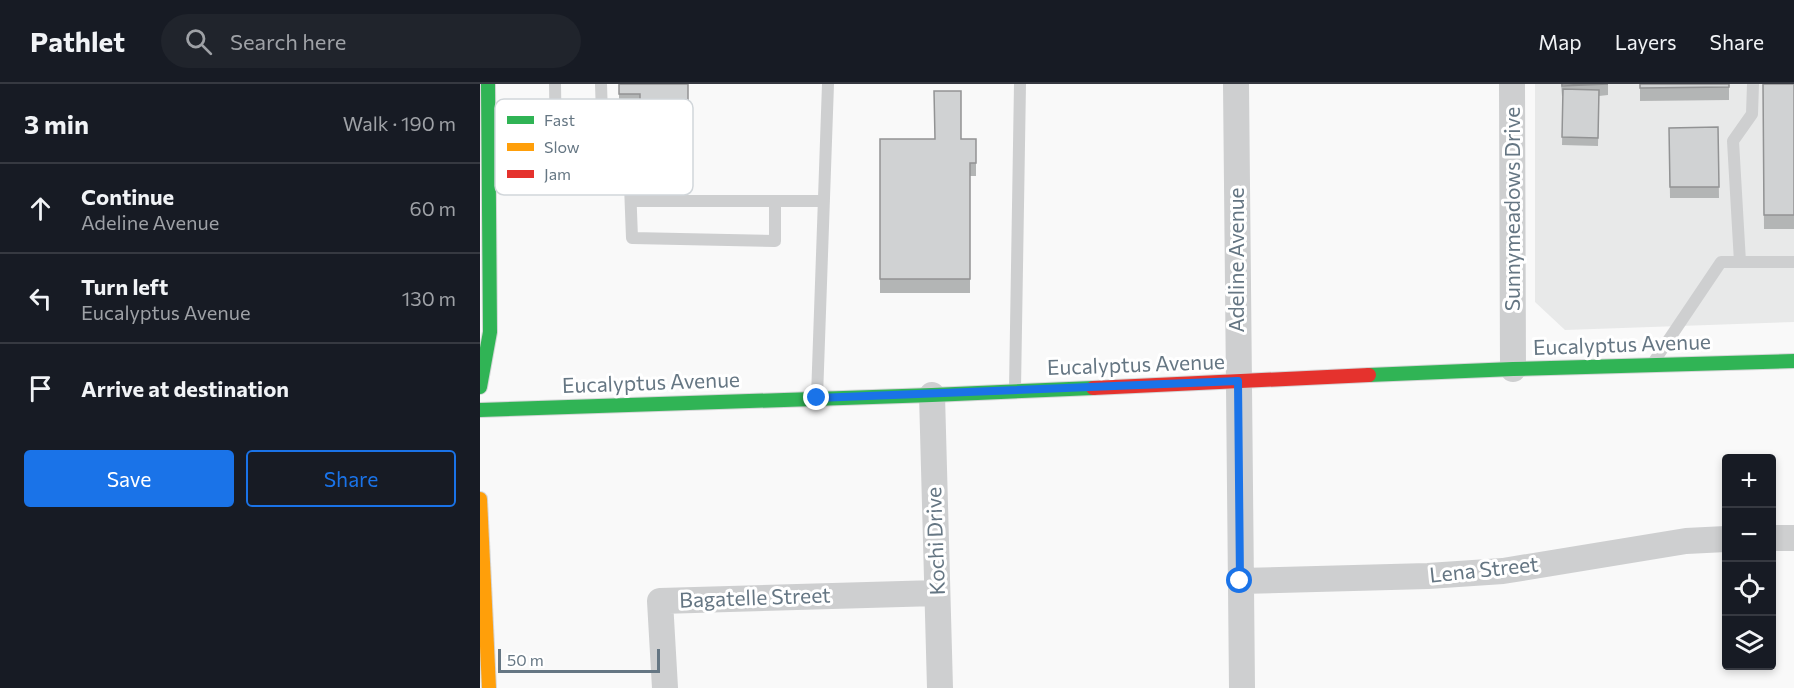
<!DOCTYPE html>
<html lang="en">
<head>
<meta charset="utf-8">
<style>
  body { margin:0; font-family:Commissioner,sans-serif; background:#20242c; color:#f1f3f6 }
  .controls { position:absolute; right:18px; bottom:18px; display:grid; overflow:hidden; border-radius:6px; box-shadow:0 3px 9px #0003 }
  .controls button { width:54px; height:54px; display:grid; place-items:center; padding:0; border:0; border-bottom:2px solid #363941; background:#171b24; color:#f1f3f6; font:30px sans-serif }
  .scale { position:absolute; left:18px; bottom:15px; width:162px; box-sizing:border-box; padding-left:6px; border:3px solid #657683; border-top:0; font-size:16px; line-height:21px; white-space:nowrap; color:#657683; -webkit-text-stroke:4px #fff; paint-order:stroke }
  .stop { position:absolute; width:18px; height:18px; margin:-14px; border:4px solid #1a73e8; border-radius:50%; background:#fff }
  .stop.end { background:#1a73e8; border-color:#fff; box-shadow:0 2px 6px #0008 }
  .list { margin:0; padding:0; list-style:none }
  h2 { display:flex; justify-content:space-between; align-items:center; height:78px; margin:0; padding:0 24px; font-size:26px }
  h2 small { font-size:20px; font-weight:400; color:#9ea1a6 }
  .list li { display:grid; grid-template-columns:39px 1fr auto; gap:18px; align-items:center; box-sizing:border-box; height:90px; padding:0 24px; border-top:2px solid #363941 }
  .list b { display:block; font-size:22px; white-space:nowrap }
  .list p { margin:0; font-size:20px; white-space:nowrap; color:#9ea1a6 }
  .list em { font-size:20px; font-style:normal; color:#9ea1a6 }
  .actions { display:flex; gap:12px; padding:18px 24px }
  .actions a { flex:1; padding:14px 0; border:2px solid #1a73e8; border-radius:6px; text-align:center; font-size:21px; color:#1a73e8 }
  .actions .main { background:#1a73e8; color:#fff }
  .icon { flex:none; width:33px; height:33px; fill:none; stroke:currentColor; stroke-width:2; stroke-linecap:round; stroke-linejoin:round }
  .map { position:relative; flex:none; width:1314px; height:604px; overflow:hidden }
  header { display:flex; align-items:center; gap:36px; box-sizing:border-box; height:84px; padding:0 30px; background:#171b24; border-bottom:2px solid #363941 }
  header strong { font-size:28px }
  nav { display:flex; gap:33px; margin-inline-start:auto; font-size:21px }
  .search { width:420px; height:54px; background:#20242c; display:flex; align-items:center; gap:15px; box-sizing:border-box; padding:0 21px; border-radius:33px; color:#9ea1a6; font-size:22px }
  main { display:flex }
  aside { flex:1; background:#171b24 }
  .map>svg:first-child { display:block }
  .built { fill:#e8e9e9 }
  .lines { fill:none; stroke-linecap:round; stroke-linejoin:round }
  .fast-casing { stroke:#d5d6d7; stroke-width:16 }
  .slow-casing { stroke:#d5d6d7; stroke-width:16 }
  .jam-casing { stroke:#d5d6d7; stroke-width:16 }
  .lane { stroke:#cecfd0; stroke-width:12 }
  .street { stroke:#cecfd0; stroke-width:26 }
  .fast { stroke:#30b455; stroke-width:14 }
  .slow { stroke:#ff9f0a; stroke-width:14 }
  .jam { stroke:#e5322d; stroke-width:14 }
  .wall { fill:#b3b5b5 }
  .building { fill:#d0d2d3; stroke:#929394; stroke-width:1.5 }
  .route { stroke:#1a73e8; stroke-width:8 }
  .labels { text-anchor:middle; stroke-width:6; stroke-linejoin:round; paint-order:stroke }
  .street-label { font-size:21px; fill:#657683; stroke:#fff }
  .key { fill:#fff; stroke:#d1d6da; stroke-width:1.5 }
  .key-label { font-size:16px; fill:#657683 }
</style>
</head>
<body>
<header>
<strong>Pathlet</strong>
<div class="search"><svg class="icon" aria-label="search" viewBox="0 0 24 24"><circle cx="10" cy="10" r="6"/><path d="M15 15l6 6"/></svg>Search here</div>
<nav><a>Map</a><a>Layers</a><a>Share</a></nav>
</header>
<main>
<aside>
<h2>3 min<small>Walk · 190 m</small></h2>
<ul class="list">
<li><svg class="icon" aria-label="ahead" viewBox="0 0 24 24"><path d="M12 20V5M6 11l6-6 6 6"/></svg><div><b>Continue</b><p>Adeline Avenue</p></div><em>60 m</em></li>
<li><svg class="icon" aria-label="left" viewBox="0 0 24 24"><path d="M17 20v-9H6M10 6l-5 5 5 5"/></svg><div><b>Turn left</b><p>Eucalyptus Avenue</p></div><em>130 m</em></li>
<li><svg class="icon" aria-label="arrive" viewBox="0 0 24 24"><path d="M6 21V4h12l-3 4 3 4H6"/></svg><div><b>Arrive at destination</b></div></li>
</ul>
<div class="actions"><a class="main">Save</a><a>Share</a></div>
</aside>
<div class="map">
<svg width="1314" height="604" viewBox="0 0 1314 604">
  <rect width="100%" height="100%" fill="#f9f9f9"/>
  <!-- built -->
  <path class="built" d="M 1055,0 L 1314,0 L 1314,238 L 1085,246 L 1055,218 Z"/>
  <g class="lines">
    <defs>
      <path id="fast" d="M 889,291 L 1033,285 L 1314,277
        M 0,303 L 10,248 L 8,0
        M 0,326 L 452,311 L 613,304"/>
      <path id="slow" d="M 0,415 L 9,604"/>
      <path id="jam" d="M 613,304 L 889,291"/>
    </defs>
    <!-- fast casing -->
    <use href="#fast" class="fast-casing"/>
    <!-- slow casing -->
    <use href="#slow" class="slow-casing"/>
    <!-- jam casing -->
    <use href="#jam" class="jam-casing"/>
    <!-- lane -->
    <path class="lane" d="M 75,0 L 76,64 L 123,63 L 121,0
      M 123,63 L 149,75 L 152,154 L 295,157 L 295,117 L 151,117
      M 295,117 L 344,117
      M 1260,178 L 1253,57 L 1272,30 L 1273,0
      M 1175,276 L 1241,178 L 1314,178
      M 535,305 L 540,0
      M 337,313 L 348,0"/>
    <!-- street -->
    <path class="street" d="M 756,0 L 762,604
      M 1032,0 L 1033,285
      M 452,311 L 460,604
      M 1292,454 L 1314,454
      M 760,497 L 948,492 L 1023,487 L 1206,457 L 1246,455
      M 185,604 L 180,517 L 457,509"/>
    <!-- fast -->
    <use href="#fast" class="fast"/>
    <!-- slow -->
    <use href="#slow" class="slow"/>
    <!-- jam -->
    <use href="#jam" class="jam"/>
  </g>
  <!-- wall -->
  <path class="wall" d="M 139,0 L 208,0 L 208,45 L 160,45 L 160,21 L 139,21 Z
    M 1081,0 L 1128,0 L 1128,11 L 1119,12 L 1118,62 L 1082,61 L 1083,12 L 1082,12 Z
    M 1160,0 L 1249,0 L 1249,16 L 1160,17 Z
    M 1283,0 L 1314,0 L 1314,145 L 1284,145 Z
    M 1238,43 L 1239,114 L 1190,114 L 1189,44 Z
    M 400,55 L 496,55 L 496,92 L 490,92 L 490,209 L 400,209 Z"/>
  <!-- building -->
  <path class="building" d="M 139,0 L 208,0 L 208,34 L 160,34 L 160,10 L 139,10 Z
    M 1082,0 L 1128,0 L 1082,2 Z
    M 1160,0 L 1249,0 L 1249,3 L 1160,4 Z
    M 1283,0 L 1314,0 L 1314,131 L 1284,131 Z
    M 1083,5 L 1119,6 L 1118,54 L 1082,53 Z
    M 454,7 L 481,7 L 481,55 L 496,55 L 496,79 L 490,79 L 490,195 L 400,195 L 400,55 L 455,55 Z
    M 1238,43 L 1239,103 L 1190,103 L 1189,44 Z"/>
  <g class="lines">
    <!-- route -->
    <path class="route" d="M 337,314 L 758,297 L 760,497"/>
  </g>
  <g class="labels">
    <!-- street labels -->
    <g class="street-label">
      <text transform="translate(1033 125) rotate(-90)" y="7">Sunnymeadows Drive</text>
      <text transform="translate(757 176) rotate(-90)" y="7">Adeline Avenue</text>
      <text transform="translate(1142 261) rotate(-2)" y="7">Eucalyptus Avenue</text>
      <text transform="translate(656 281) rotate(-2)" y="7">Eucalyptus Avenue</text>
      <text transform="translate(171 299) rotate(-2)" y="7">Eucalyptus Avenue</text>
      <text transform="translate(456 457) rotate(-92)" y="7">Kochi Drive</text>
      <text transform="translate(1004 486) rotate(-6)" y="7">Lena Street</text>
      <text transform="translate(275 514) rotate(-2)" y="7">Bagatelle Street</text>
    </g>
  </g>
  <!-- legend -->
  <rect x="15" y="15" width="198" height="96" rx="9" class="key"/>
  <rect x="27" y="32" width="27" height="8" fill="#30b455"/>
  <rect x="27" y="59" width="27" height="8" fill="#ff9f0a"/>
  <rect x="27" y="86" width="27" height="8" fill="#e5322d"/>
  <g class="key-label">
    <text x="64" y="42">Fast</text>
    <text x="64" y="69">Slow</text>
    <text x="64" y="96">Jam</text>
  </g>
</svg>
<div class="controls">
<button>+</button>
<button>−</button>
<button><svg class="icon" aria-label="locate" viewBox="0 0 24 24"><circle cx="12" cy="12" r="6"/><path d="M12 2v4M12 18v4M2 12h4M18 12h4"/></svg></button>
<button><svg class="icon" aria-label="layers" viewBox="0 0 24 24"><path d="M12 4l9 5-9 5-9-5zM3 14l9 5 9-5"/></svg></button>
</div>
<div class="scale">50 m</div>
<div class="stop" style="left:760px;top:497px"></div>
<div class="stop end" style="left:337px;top:314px"></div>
</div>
</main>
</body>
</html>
